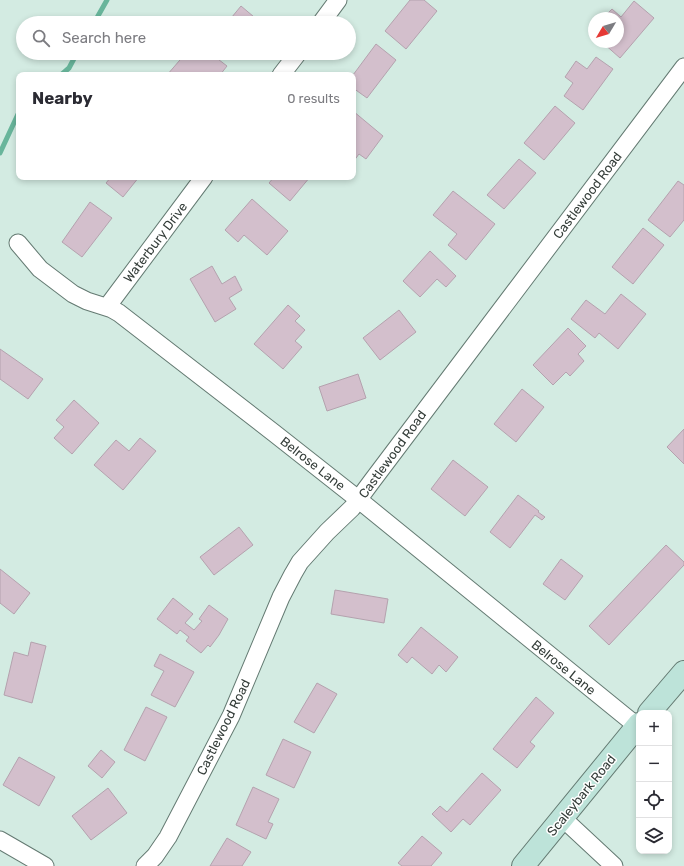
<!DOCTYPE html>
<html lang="en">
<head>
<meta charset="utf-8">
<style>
  body { margin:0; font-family:Rubik,sans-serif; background:#f2f2f3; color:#2b2b33 }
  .controls { position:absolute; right:12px; bottom:12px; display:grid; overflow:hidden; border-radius:8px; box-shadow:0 2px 6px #0003 }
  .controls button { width:36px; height:36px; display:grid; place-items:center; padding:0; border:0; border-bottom:1px solid #e1e1e2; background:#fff; color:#2b2b33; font:20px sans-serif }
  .compass { position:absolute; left:588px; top:12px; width:36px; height:36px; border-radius:50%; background:#fff; box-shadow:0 2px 6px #0003; rotate:232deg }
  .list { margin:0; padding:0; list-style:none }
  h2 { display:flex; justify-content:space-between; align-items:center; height:52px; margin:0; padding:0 16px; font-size:17px }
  h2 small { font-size:13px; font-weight:400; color:#7c7c81 }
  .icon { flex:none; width:22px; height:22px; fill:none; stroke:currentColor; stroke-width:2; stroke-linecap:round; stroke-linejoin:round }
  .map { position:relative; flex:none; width:684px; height:866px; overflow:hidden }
  .search { position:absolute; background:#fff; box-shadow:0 2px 6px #0003; left:16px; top:16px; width:340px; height:44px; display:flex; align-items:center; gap:10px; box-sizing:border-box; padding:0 14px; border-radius:22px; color:#7c7c81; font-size:15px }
  .panel { position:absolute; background:#fff; box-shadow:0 2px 6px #0003; left:16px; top:72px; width:340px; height:108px; border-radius:8px }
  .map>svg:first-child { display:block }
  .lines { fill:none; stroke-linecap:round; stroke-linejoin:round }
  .stream { stroke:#68b59b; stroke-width:5 }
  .building { fill:#d3bfcc; stroke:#b4a2ae }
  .street-casing { stroke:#647a72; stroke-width:19 }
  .secondary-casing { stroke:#647a72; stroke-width:24 }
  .street { stroke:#fff; stroke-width:17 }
  .secondary { stroke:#bde3d9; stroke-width:22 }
  .labels { text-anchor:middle; stroke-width:3; stroke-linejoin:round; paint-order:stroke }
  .street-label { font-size:13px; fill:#353e3a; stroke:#fff }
</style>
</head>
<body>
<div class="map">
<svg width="684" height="866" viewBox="0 0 684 866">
  <rect width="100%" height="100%" fill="#d3ebe2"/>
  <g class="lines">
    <!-- stream -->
    <path class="stream" d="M 94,23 L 107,0
      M 61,75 L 69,68 L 77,53
      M 0,153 L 19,112"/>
  </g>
  <!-- building -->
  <path class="building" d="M 410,0 L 424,0 L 437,11 L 406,49 L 385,31 Z
    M 634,1 L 654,18 L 620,58 L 603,43 L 604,42 L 618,42 L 618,18 L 603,18 L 612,9 L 621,17 Z
    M 241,6 L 260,22 L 259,23 L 227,23 Z
    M 376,44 L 396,60 L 367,98 L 353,88 L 353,75 Z
    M 186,53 L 210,53 L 227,66 L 220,75 L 167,75 Z
    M 596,57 L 613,69 L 583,110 L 564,96 L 573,83 L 565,77 L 576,61 L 587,69 Z
    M 555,106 L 575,123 L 544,160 L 524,143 Z
    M 353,111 L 383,136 L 366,159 L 359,154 L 353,162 Z
    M 519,159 L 536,173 L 504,209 L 487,195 Z
    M 111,177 L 139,177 L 123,197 L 106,183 Z
    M 274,177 L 310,177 L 290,201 L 269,183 Z
    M 678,181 L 684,185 L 684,220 L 670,237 L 648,220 Z
    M 453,191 L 495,224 L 466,260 L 448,245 L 457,234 L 433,215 Z
    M 252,199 L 288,231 L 267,255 L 244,235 L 238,242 L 225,230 Z
    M 90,202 L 112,218 L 82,257 L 62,242 Z
    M 643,228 L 664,245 L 633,284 L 612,267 Z
    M 430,251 L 456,276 L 446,287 L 437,279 L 420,297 L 403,281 Z
    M 212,266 L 222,284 L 235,276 L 242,290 L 229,298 L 236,309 L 215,322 L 190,279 Z
    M 621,294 L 646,314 L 618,349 L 599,333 L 595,338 L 571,319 L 586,300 L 605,314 Z
    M 288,305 L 300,316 L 295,321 L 305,330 L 295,341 L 302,347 L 283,369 L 254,344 Z
    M 399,310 L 416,332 L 380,360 L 363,338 Z
    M 568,328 L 586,346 L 578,354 L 584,361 L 570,376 L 566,372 L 553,385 L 533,365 Z
    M 0,349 L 43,379 L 28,399 L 0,379 Z
    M 358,374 L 366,398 L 327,411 L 319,387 Z
    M 522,389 L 544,407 L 516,442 L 494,424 Z
    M 74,400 L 99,423 L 72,454 L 54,438 L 64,427 L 56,420 Z
    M 684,429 L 684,464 L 667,447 Z
    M 140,438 L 156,451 L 123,490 L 94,465 L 116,440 L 129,451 Z
    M 453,460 L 488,487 L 465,516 L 431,489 Z
    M 518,495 L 539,511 L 538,512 L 545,517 L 542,520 L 535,515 L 510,548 L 490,532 Z
    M 239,527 L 253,545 L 214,575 L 200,557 Z
    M 666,545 L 684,562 L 684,565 L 609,645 L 589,626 Z
    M 561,559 L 583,576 L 565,600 L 543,584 Z
    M 0,569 L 30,593 L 14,614 L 0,603 Z
    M 335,590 L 388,599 L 384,623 L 331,614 Z
    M 173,598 L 193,614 L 185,623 L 194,630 L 202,621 L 199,619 L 209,605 L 228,619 L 219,635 L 210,647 L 208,645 L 201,653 L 186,641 L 189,637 L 180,630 L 177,634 L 157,619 Z
    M 421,627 L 458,657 L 446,672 L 439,665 L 432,674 L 412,657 L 407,663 L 398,655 Z
    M 31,642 L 46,646 L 32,703 L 4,695 L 14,652 L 28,656 Z
    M 160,654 L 194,672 L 175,707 L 151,695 L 164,671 L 154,666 Z
    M 317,683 L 337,694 L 314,733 L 294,722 Z
    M 536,697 L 554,713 L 530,742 L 535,746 L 517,768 L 493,749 Z
    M 146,707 L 167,717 L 145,761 L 124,750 Z
    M 283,739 L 311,752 L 294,788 L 266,775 Z
    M 101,750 L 115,762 L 102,778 L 88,766 Z
    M 19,757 L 55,777 L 39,806 L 3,785 Z
    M 482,773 L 501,790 L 470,825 L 463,819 L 451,832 L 432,814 L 440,806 L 447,812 Z
    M 253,787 L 279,799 L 268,822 L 273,824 L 266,839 L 236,825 Z
    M 108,788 L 127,813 L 91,840 L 72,816 Z
    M 422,836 L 442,853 L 431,866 L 402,866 L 398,863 Z
    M 227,838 L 251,852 L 242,866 L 210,866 Z"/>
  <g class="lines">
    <defs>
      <path id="street" d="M 321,23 L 338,0
        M 281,75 L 298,53
        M 18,243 L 40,269 L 73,294 L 87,301 L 112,309 L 119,313 L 274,433 L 359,500 L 637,726
        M 107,307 L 204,177
        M 561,819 L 570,825 L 614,866
        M 0,840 L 45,866
        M 145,866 L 155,856 L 168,837 L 231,716 L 281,597 L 293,574 L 300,562 L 327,532 L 352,508 L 372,481 L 684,67"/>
      <path id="secondary" d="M 649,713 L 684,672
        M 523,866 L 639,724"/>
    </defs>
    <!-- street casing -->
    <use href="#street" class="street-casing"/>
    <!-- secondary casing -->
    <use href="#secondary" class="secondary-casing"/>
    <!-- street -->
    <use href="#street" class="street"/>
    <!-- secondary -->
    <use href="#secondary" class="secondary"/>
  </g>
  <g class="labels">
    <!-- street labels -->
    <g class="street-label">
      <text transform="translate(587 195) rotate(-53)" y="5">Castlewood Road</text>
      <text transform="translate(155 242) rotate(-53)" y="5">Waterbury Drive</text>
      <text transform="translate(392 454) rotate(-54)" y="5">Castlewood Road</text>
      <text transform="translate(313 463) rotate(38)" y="5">Belrose Lane</text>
      <text transform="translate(564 667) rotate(39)" y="5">Belrose Lane</text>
      <text transform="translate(223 727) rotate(-64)" y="5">Castlewood Road</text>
      <text transform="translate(581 795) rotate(-51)" y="5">Scaleybark Road</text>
    </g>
  </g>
</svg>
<div class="controls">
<button>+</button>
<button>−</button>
<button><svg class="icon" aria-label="locate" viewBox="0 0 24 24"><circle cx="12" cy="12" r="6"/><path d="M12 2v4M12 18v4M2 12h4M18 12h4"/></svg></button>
<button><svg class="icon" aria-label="layers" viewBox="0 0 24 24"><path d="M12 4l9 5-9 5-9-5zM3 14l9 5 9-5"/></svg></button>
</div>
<svg class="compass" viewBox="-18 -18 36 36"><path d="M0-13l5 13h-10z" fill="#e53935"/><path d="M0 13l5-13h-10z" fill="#7c7c81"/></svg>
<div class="search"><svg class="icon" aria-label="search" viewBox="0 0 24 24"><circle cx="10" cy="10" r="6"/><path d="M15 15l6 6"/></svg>Search here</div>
<section class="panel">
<h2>Nearby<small>0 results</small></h2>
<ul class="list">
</ul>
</section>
</div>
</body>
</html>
